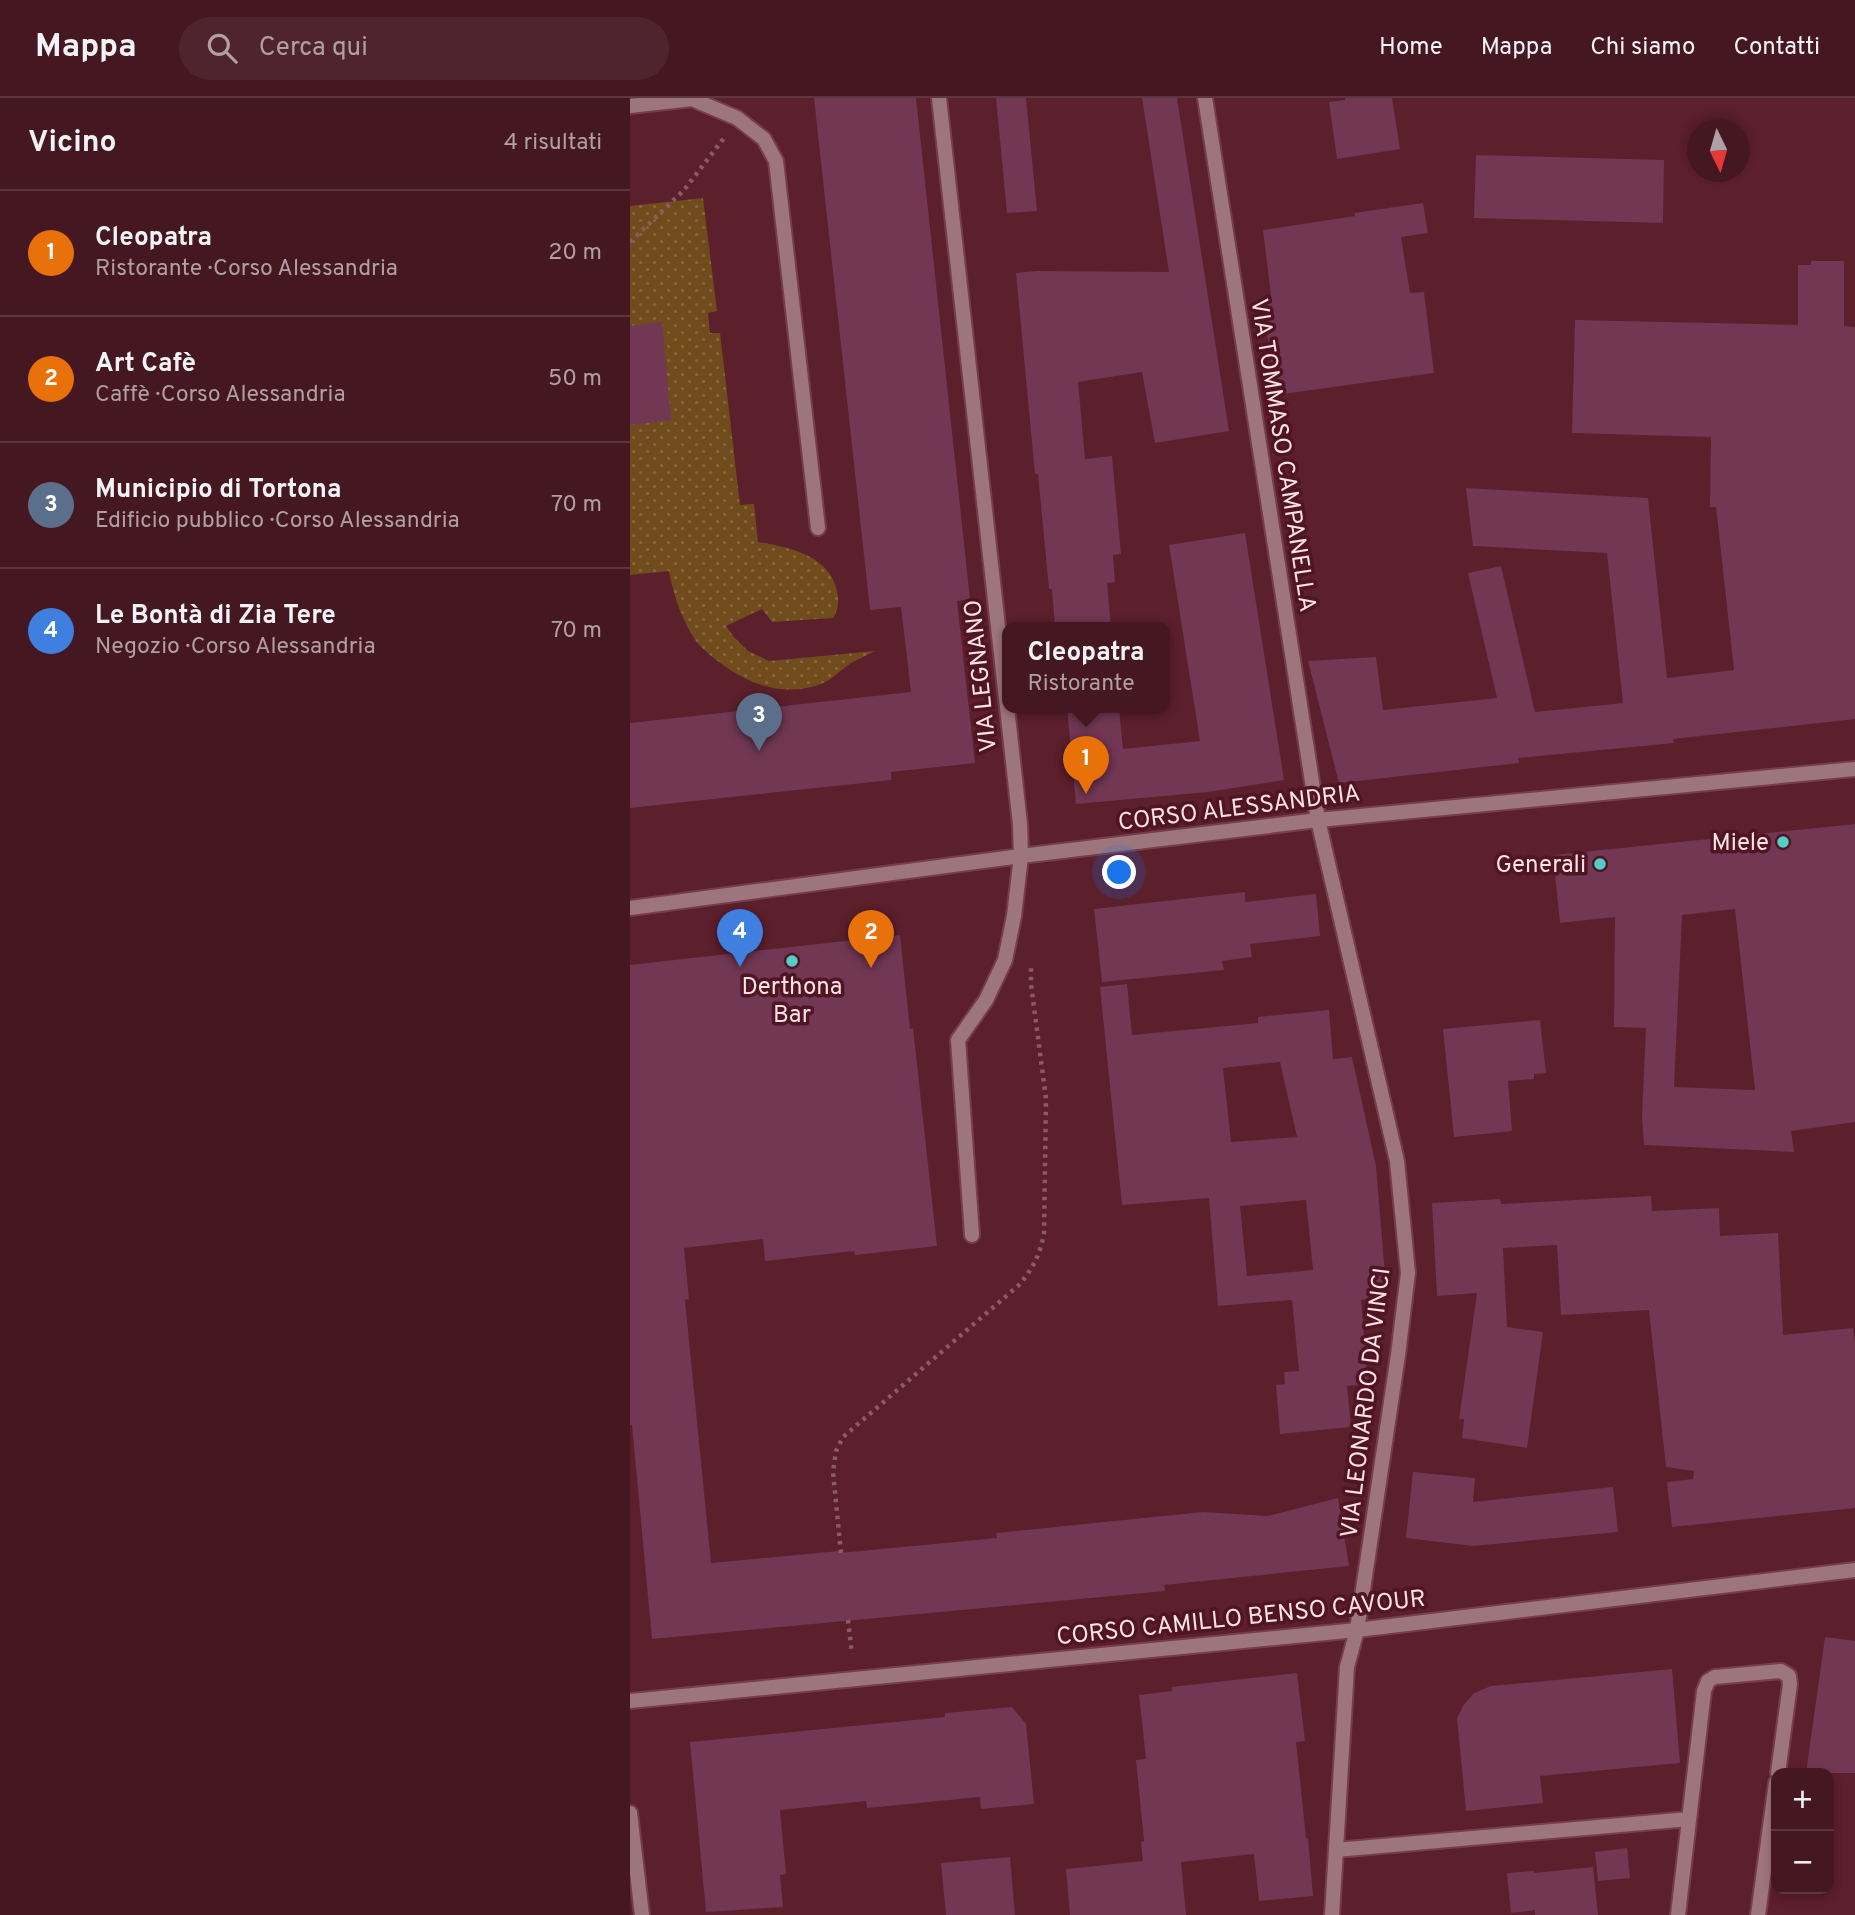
<!DOCTYPE html>
<html lang="it">
<head>
<meta charset="utf-8">
<style>
  body { margin:0; font-family:Overpass,sans-serif; background:#4f242e; color:#f1f3f6 }
  .controls { position:absolute; right:21px; bottom:21px; display:grid; overflow:hidden; border-radius:14px; box-shadow:0 4px 10px #0003 }
  .controls button { width:63px; height:63px; display:grid; place-items:center; padding:0; border:0; border-bottom:2px solid #5d363f; background:#451721; color:#f1f3f6; font:35px sans-serif }
  .compass { position:absolute; left:1057px; top:21px; width:63px; height:63px; border-radius:50%; background:#451721; box-shadow:0 4px 10px #0003; rotate:175deg }
  .you { position:absolute; left:490px; top:775px; width:24px; height:24px; margin:-18px; border:5px solid #fff; border-radius:50%; background:#1a73e8; box-shadow:0 0 0 10px #1a73e833 }
  .badge { display:grid; place-items:center; width:46px; height:46px; border-radius:50%; background:#95b2f1; color:#fff; font-size:23px; font-weight:700 }
  .pin { position:absolute; translate:-50% -58px; filter:drop-shadow(0 2px 4px #0008) }
  .pin::after { content:''; position:absolute; top:37px; width:24px; height:21px; background:inherit; clip-path:polygon(0 0,100% 0,50% 100%) }
  .popup { position:absolute; left:372px; top:524px; width:168px; height:91px; box-sizing:border-box; display:grid; place-content:center; border-radius:14px; background:#451721; filter:drop-shadow(0 2px 5px #0005); font-size:23px; white-space:nowrap; color:#b09fa5 }
  .popup b { font-size:26px; color:#f1f3f6 }
  .popup::after { content:''; position:absolute; left:50%; top:100%; margin-left:-14px; border:14px solid transparent; border-top-color:#451721 }
  .list { margin:0; padding:0; list-style:none }
  h2 { display:flex; justify-content:space-between; align-items:center; height:91px; margin:0; padding:0 28px; font-size:30px }
  h2 small { font-size:23px; font-weight:400; color:#b09fa5 }
  .list li { display:grid; grid-template-columns:46px 1fr auto; gap:21px; align-items:center; box-sizing:border-box; height:126px; padding:0 28px; border-top:2px solid #5d363f }
  .list b { display:block; font-size:26px; white-space:nowrap }
  .list p { margin:0; font-size:23px; white-space:nowrap; color:#b09fa5 }
  .list em { font-size:23px; font-style:normal; color:#b09fa5 }
  .icon { flex:none; width:38px; height:38px; fill:none; stroke:currentColor; stroke-width:2; stroke-linecap:round; stroke-linejoin:round }
  .map { position:relative; flex:none; width:1225px; height:1817px; overflow:hidden }
  header { display:flex; align-items:center; gap:42px; box-sizing:border-box; height:98px; padding:0 35px; background:#451721; border-bottom:2px solid #5d363f }
  header strong { font-size:33px }
  nav { display:flex; gap:38px; margin-inline-start:auto; font-size:24px }
  .search { width:490px; height:63px; background:#4f242e; display:flex; align-items:center; gap:18px; box-sizing:border-box; padding:0 24px; border-radius:38px; color:#b09fa5; font-size:26px }
  main { display:flex }
  aside { flex:1; background:#451721 }
  .map>svg:first-child { display:block }
  .grass { fill:url(#grass-dots) }
  .building { fill:#713753; fill-rule:evenodd }
  .lines { fill:none; stroke-linecap:round; stroke-linejoin:round }
  .service-casing { stroke:#763e4a; stroke-width:18 }
  .minor-casing { stroke:#763e4a; stroke-width:18 }
  .tertiary-casing { stroke:#763e4a; stroke-width:18 }
  .path { stroke:#8c5a64; stroke-width:4.5; stroke-dasharray:3.5 5; stroke-linecap:butt }
  .service { stroke:#9d767b; stroke-width:14 }
  .minor { stroke:#9d767b; stroke-width:14 }
  .tertiary { stroke:#9d767b; stroke-width:14 }
  .poi-dot { fill:#54cdc8; stroke:#501422; stroke-width:2.5 }
  .labels { text-anchor:middle; stroke-width:7; stroke-linejoin:round; paint-order:stroke }
  .street-label { font-size:24px; fill:#fce3e6; stroke:#501422 }
  .poi-label { font-size:24px; fill:#fce3e6; stroke:#501422; text-anchor:end }
</style>
</head>
<body>
<header>
<strong>Mappa</strong>
<div class="search"><svg class="icon" aria-label="search" viewBox="0 0 24 24"><circle cx="10" cy="10" r="6"/><path d="M15 15l6 6"/></svg>Cerca qui</div>
<nav><a>Home</a><a>Mappa</a><a>Chi siamo</a><a>Contatti</a></nav>
</header>
<main>
<aside>
<h2>Vicino<small>4 risultati</small></h2>
<ul class="list">
<li><span class="badge" style="background:#e8710a">1</span><div><b>Cleopatra</b><p>Ristorante · Corso Alessandria</p></div><em>20 m</em></li>
<li><span class="badge" style="background:#e8710a">2</span><div><b>Art Cafè</b><p>Caffè · Corso Alessandria</p></div><em>50 m</em></li>
<li><span class="badge" style="background:#5c6f8a">3</span><div><b>Municipio di Tortona</b><p>Edificio pubblico · Corso Alessandria</p></div><em>70 m</em></li>
<li><span class="badge" style="background:#3f7fe0">4</span><div><b>Le Bontà di Zia Tere</b><p>Negozio · Corso Alessandria</p></div><em>70 m</em></li>
</ul>
</aside>
<div class="map">
<svg width="1225" height="1817" viewBox="0 0 1225 1817">
  <defs>
    <pattern id="grass-dots" width="8" height="8" patternUnits="userSpaceOnUse" patternTransform="scale(1.75)"><rect width="8" height="8" fill="#704c1c"/><path d="M2 2h.1M6 6h.1" fill="none" stroke="#85663d" stroke-width="1.8" stroke-linecap="round"/></pattern>
  </defs>
  <rect width="100%" height="100%" fill="#5c1f2c"/>
  <!-- grass -->
  <path class="grass" d="M 73,100 L 87,213 L 78,215 L 80,235 L 90,235 L 110,407 L 124,406 L 128,444 C 160,449 199,457 207,493 C 209,503 209,511 203,520 L 142,524 L 132,511 L 96,528 L 103,538 L 118,553 L 139,563 L 245,553 C 236,558 225,562 217,568 C 206,576 198,585 185,588 C 154,597 124,588 99,571 C 87,563 75,554 66,543 C 52,523 43,496 39,473 L 0,477 L 0,108 Z"/>
  <!-- building -->
  <path class="building" d="M 184,0 L 286,0 L 340,501 L 327,503 L 345,665 L 261,674 L 261,682 L 0,710 L 0,625 L 281,594 L 271,509 L 240,512 Z
    M 366,0 L 396,0 L 407,113 L 377,115 Z
    M 512,0 L 547,0 L 599,333 L 525,345 L 512,274 L 448,284 L 455,361 L 482,358 L 491,456 L 483,457 L 485,484 L 477,485 L 481,530 L 425,530 L 422,491 L 419,491 L 408,376 L 405,376 L 386,175 L 406,173 L 539,174 Z
    M 715,0 L 762,0 L 770,51 L 707,61 L 699,4 L 715,2 Z
    M 846,57 L 1034,62 L 1033,125 L 844,120 Z
    M 793,105 L 798,135 L 771,139 L 780,195 L 794,194 L 804,275 L 646,297 L 633,207 L 642,205 L 633,132 L 725,118 L 724,115 Z
    M 1181,163 L 1214,163 L 1214,228 L 1225,229 L 1225,621 L 1043,641 L 1044,645 L 888,660 L 889,665 L 709,685 L 678,563 L 746,559 L 753,612 L 867,600 L 838,475 L 871,468 L 905,614 L 993,605 L 977,455 L 843,448 L 836,390 L 1018,400 L 1037,580 L 1104,572 L 1086,409 L 1080,409 L 1081,339 L 942,335 L 945,222 L 1168,227 L 1168,167 L 1181,167 Z
    M 32,224 L 41,322 L 0,327 L 0,228 Z
    M 615,435 L 654,682 L 578,694 L 446,706 L 437,610 L 489,610 L 493,651 L 570,643 L 539,447 Z
    M 1225,726 L 1225,1024 L 1161,1033 L 1164,1054 L 1014,1047 L 1012,1017 L 1016,930 L 984,929 L 985,819 L 930,825 L 923,757 ZM 1105,811 L 1125,992 L 1044,989 L 1052,817 Z
    M 615,794 L 615,804 L 686,796 L 690,838 L 620,846 L 622,859 L 592,863 L 594,872 L 472,884 L 464,811 Z
    M 270,837 L 280,931 L 283,930 L 307,1148 L 225,1157 L 224,1153 L 135,1163 L 133,1141 L 54,1150 L 59,1201 L 55,1202 L 81,1465 L 209,1453 L 210,1455 L 367,1440 L 366,1435 L 573,1414 L 638,1418 L 708,1400 L 719,1468 L 534,1487 L 535,1493 L 22,1541 L 2,1327 L 0,1327 L 0,867 Z
    M 497,886 L 502,937 L 628,925 L 628,919 L 699,912 L 703,961 L 722,959 L 746,1068 L 757,1200 L 731,1202 L 738,1286 L 717,1288 L 721,1329 L 650,1336 L 646,1287 L 655,1286 L 654,1274 L 669,1273 L 662,1202 L 588,1208 L 579,1100 L 492,1107 L 470,889 ZM 650,964 L 667,1039 L 601,1044 L 593,970 ZM 676,1102 L 683,1172 L 617,1178 L 610,1108 Z
    M 910,922 L 916,975 L 904,976 L 904,981 L 878,983 L 882,1033 L 824,1039 L 813,931 Z
    M 1021,1098 L 1022,1113 L 1089,1110 L 1090,1138 L 1148,1135 L 1153,1237 L 1223,1230 L 1225,1245 L 1225,1410 L 1042,1429 L 1037,1384 L 1063,1381 L 1064,1373 L 1036,1369 L 1019,1212 L 931,1217 L 927,1147 L 873,1150 L 877,1229 L 913,1234 L 897,1350 L 832,1340 L 834,1321 L 829,1321 L 847,1195 L 807,1198 L 802,1105 L 870,1101 L 871,1106 Z
    M 783,1374 L 845,1380 L 843,1404 L 983,1389 L 988,1434 L 843,1448 L 776,1440 Z
    M 1195,1539 L 1225,1543 L 1225,1675 L 1176,1675 Z
    M 1042,1571 L 1050,1665 L 910,1678 L 913,1705 L 836,1713 L 827,1620 L 833,1608 L 844,1595 L 861,1588 Z
    M 667,1575 L 675,1643 L 666,1644 L 676,1740 L 678,1740 L 683,1798 L 629,1803 L 624,1756 L 551,1764 L 556,1817 L 440,1817 L 436,1771 L 513,1763 L 511,1744 L 514,1743 L 506,1662 L 516,1661 L 509,1597 L 542,1593 L 542,1589 Z
    M 382,1609 L 396,1626 L 404,1706 L 351,1711 L 350,1699 L 237,1710 L 236,1703 L 150,1712 L 156,1776 L 150,1777 L 153,1809 L 76,1814 L 60,1644 L 315,1619 L 315,1615 Z
    M 997,1750 L 1000,1780 L 968,1783 L 965,1754 Z
    M 380,1759 L 385,1817 L 316,1817 L 311,1765 Z
    M 963,1769 L 968,1817 L 905,1817 L 905,1812 L 881,1815 L 877,1775 L 904,1773 L 904,1775 Z"/>
  <g class="lines">
    <defs>
      <path id="service" d="M 0,8 L 62,1 L 107,20 L 134,41 L 146,63 L 188,430
        M 706,1752 L 1059,1721
        M 1048,1817 L 1074,1593 L 1078,1583 L 1085,1579 L 1151,1573 L 1159,1578 L 1160,1586 L 1148,1675
        M 1128,1817 L 1146,1685"/>
      <path id="minor" d="M 309,0 L 390,726 L 391,758 L 384,818 L 375,862 L 356,902 L 328,942 L 342,1137
        M 575,0 L 688,722 L 767,1063 L 778,1175 L 768,1257 L 727,1532 L 717,1569 L 702,1817
        M 0,810 L 391,758 L 688,722 L 1225,671"/>
      <path id="tertiary" d="M 0,1603 L 727,1532 L 1225,1472
        M 0,1715 L 12,1817"/>
    </defs>
    <!-- service casing -->
    <use href="#service" class="service-casing"/>
    <!-- minor casing -->
    <use href="#minor" class="minor-casing"/>
    <!-- tertiary casing -->
    <use href="#tertiary" class="tertiary-casing"/>
    <!-- path -->
    <path class="path" d="M 0,144 L 54,92 L 94,40
      M 211,1455 L 203,1374 L 206,1353 L 213,1339 L 389,1187 C 404,1169 409,1158 414,1136 L 416,1001 L 401,886 L 401,869
      M 218,1522 L 222,1556"/>
    <!-- service -->
    <use href="#service" class="service"/>
    <!-- minor -->
    <use href="#minor" class="minor"/>
    <!-- tertiary -->
    <use href="#tertiary" class="tertiary"/>
  </g>
  <!-- markers -->
  <g class="poi-dot">
    <circle cx="1153" cy="744" r="7"/>
    <circle cx="970" cy="766" r="7"/>
    <circle cx="162" cy="863" r="7"/>
  </g>
  <g class="labels">
    <!-- street labels -->
    <g class="street-label">
      <text transform="translate(654 357) rotate(81)" y="8">VIA TOMMASO CAMPANELLA</text>
      <text transform="translate(350 578) rotate(-96)" y="8">VIA LEGNANO</text>
      <text transform="translate(609 709) rotate(-7)" y="8">CORSO ALESSANDRIA</text>
      <text transform="translate(735 1305) rotate(-83)" y="8">VIA LEONARDO DA VINCI</text>
      <text transform="translate(611 1519) rotate(-6)" y="8">CORSO CAMILLO BENSO CAVOUR</text>
    </g>
    <!-- poi labels -->
    <g class="poi-label">
      <text x="1139" y="752">Miele</text>
      <text x="956" y="774">Generali</text>
      <text x="162" y="896" text-anchor="middle">Derthona<tspan x="162" dy="28">Bar</tspan></text>
    </g>
  </g>
</svg>
<div class="controls">
<button>+</button>
<button>−</button>
</div>
<svg class="compass" viewBox="-18 -18 36 36"><path d="M0-13l5 13h-10z" fill="#e53935"/><path d="M0 13l5-13h-10z" fill="#b09fa5"/></svg>
<div class="you"></div>
<div class="pin badge" style="left:456px;top:696px;background:#e8710a">1</div>
<div class="popup"><b>Cleopatra</b>Ristorante</div>
<div class="pin badge" style="left:241px;top:870px;background:#e8710a">2</div>
<div class="pin badge" style="left:129px;top:653px;background:#5c6f8a">3</div>
<div class="pin badge" style="left:110px;top:869px;background:#3f7fe0">4</div>
</div>
</main>
</body>
</html>
